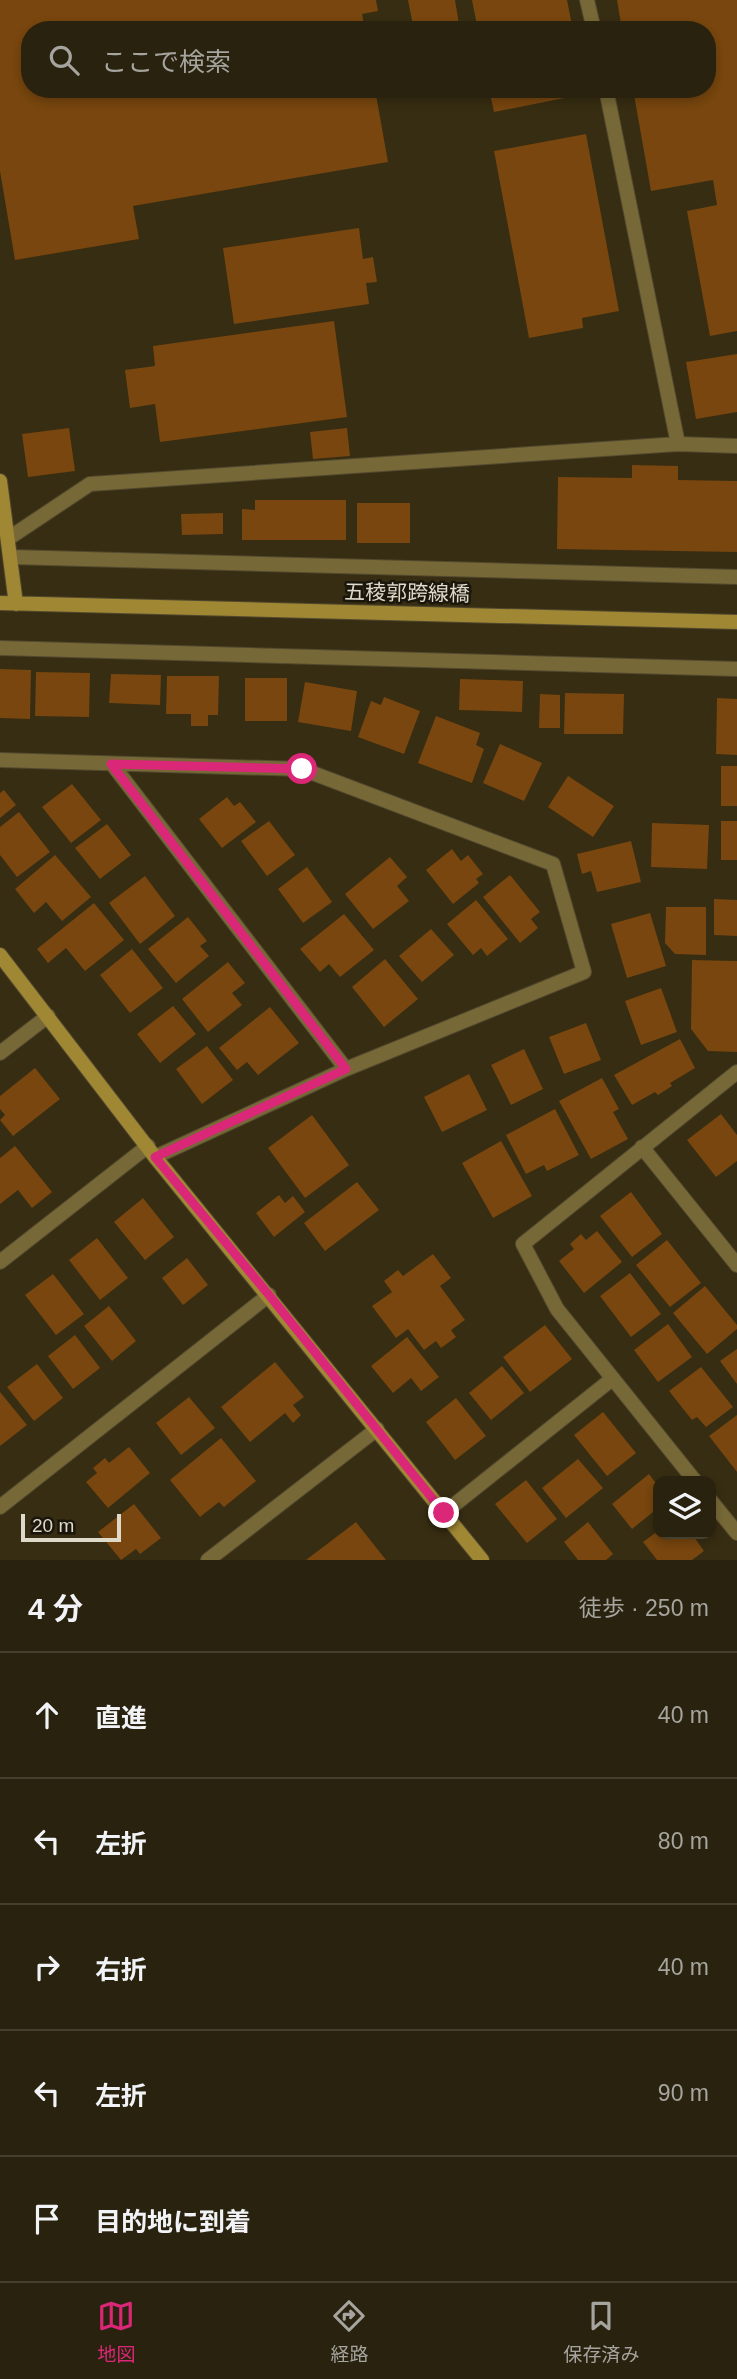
<!DOCTYPE html>
<html lang="ja">
<head>
<meta charset="utf-8">
<style>
  body { margin:0; font-family:Helvetica,"Noto Sans JP",sans-serif; background:#312a17; color:#f1f3f6 }
  .controls { position:absolute; right:21px; bottom:21px; display:grid; overflow:hidden; border-radius:14px; box-shadow:0 4px 10px #0003 }
  .controls button { width:63px; height:63px; display:grid; place-items:center; padding:0; border:0; border-bottom:2px solid #453f2e; background:#29220e; color:#f1f3f6; font:35px sans-serif }
  .scale { position:absolute; left:21px; bottom:18px; width:100px; box-sizing:border-box; padding-left:7px; border:4px solid #dfd9c9; border-top:0; font-size:19px; line-height:24px; white-space:nowrap; color:#dfd9c9; -webkit-text-stroke:5px #1b160b; paint-order:stroke }
  .stop { position:absolute; width:21px; height:21px; margin:-16px; border:5px solid #db2777; border-radius:50%; background:#fff }
  .stop.end { background:#db2777; border-color:#fff; box-shadow:0 2px 7px #0008 }
  .list { margin:0; padding:0; list-style:none }
  h2 { display:flex; justify-content:space-between; align-items:center; height:91px; margin:0; padding:0 28px; font-size:30px }
  h2 small { font-size:23px; font-weight:400; color:#a5a49e }
  .list li { display:grid; grid-template-columns:46px 1fr auto; gap:21px; align-items:center; box-sizing:border-box; height:126px; padding:0 28px; border-top:2px solid #453f2e }
  .list b { display:block; font-size:26px; white-space:nowrap }
  .list em { font-size:23px; font-style:normal; color:#a5a49e }
  .icon { flex:none; width:38px; height:38px; fill:none; stroke:currentColor; stroke-width:2; stroke-linecap:round; stroke-linejoin:round }
  .map { position:relative; flex:none; width:737px; height:1560px; overflow:hidden }
  .search { position:absolute; background:#29220e; box-shadow:0 4px 10px #0003; left:21px; right:21px; top:21px; height:77px; display:flex; align-items:center; gap:18px; box-sizing:border-box; padding:0 24px; border-radius:28px; color:#a5a49e; font-size:26px }
  .sheet { height:721px; background:#29220e }
  nav { display:flex; justify-content:space-around; align-items:center; box-sizing:border-box; height:98px; border-top:2px solid #453f2e; background:#29220e; font-size:19px; color:#a5a49e }
  nav a { display:grid; justify-items:center; gap:4px }
  nav .on { color:#db2777 }
  .map>svg:first-child { display:block }
  .building { fill:#78460e }
  .lines { fill:none; stroke-linecap:round; stroke-linejoin:round }
  .lane-casing { stroke:#52492f; stroke-width:16 }
  .street-casing { stroke:#52492f; stroke-width:16 }
  .secondary-casing { stroke:#52492f; stroke-width:16 }
  .lane { stroke:#776837; stroke-width:14 }
  .street { stroke:#776837; stroke-width:14 }
  .secondary { stroke:#a08734; stroke-width:14 }
  .route { stroke:#db2777; stroke-width:9 }
  .labels { text-anchor:middle; stroke-width:5; stroke-linejoin:round; paint-order:stroke }
  .street-label { font-size:21px; fill:#dfd9c9; stroke:#1b160b }
</style>
</head>
<body>
<div class="map">
<svg width="737" height="1560" viewBox="0 0 737 1560">
  <rect width="100%" height="100%" fill="#372d12"/>
  <!-- building -->
  <path class="building" d="M 0,0 L 376,0 L 378,11 L 362,14 L 365,30 L 30,30 L 30,89 L 375,89 L 388,162 L 133,206 L 139,239 L 15,260 L 0,171 Z
    M 408,0 L 455,0 L 460,30 L 414,30 Z
    M 472,0 L 567,0 L 573,30 L 478,30 Z
    M 617,0 L 737,0 L 737,331 L 710,336 L 687,211 L 717,205 L 713,180 L 651,191 L 633,89 L 707,89 L 707,30 L 622,30 Z
    M 489,89 L 584,89 L 585,94 L 494,112 Z
    M 586,134 L 619,311 L 582,318 L 583,328 L 529,338 L 494,151 Z
    M 359,228 L 363,259 L 373,257 L 377,282 L 366,283 L 369,304 L 234,324 L 223,248 Z
    M 334,321 L 347,417 L 160,442 L 155,404 L 130,408 L 125,370 L 155,366 L 153,346 Z
    M 737,354 L 737,412 L 696,419 L 686,362 Z
    M 69,428 L 75,471 L 28,477 L 22,434 Z
    M 347,428 L 350,456 L 313,459 L 310,432 Z
    M 632,465 L 678,466 L 678,480 L 737,481 L 737,552 L 557,549 L 558,477 L 632,478 Z
    M 255,500 L 346,500 L 346,540 L 242,540 L 242,509 L 255,510 Z
    M 357,503 L 410,503 L 410,543 L 357,543 Z
    M 223,513 L 223,534 L 182,535 L 181,514 Z
    M 0,669 L 31,670 L 30,719 L 0,718 Z
    M 36,672 L 90,673 L 89,717 L 35,716 Z
    M 111,674 L 161,675 L 160,705 L 109,703 Z
    M 167,676 L 219,676 L 218,715 L 208,715 L 208,726 L 191,726 L 191,714 L 166,714 Z
    M 245,678 L 287,678 L 287,721 L 245,721 Z
    M 460,679 L 523,681 L 522,712 L 459,710 Z
    M 305,682 L 357,691 L 351,731 L 298,722 Z
    M 565,693 L 624,694 L 623,734 L 564,734 Z
    M 540,694 L 560,695 L 560,728 L 539,728 Z
    M 384,697 L 420,711 L 404,754 L 358,737 L 371,701 L 381,705 Z
    M 717,698 L 737,699 L 737,755 L 716,754 Z
    M 436,716 L 480,733 L 476,745 L 484,749 L 472,783 L 418,763 Z
    M 500,744 L 542,763 L 524,801 L 483,783 Z
    M 721,766 L 737,766 L 737,806 L 721,806 Z
    M 568,776 L 614,806 L 593,837 L 548,807 Z
    M 72,784 L 101,820 L 71,843 L 42,807 Z
    M 4,790 L 16,805 L 0,818 L 0,793 Z
    M 227,797 L 234,806 L 240,802 L 256,822 L 222,848 L 199,819 Z
    M 19,812 L 50,852 L 17,877 L 0,855 L 0,827 Z
    M 269,821 L 295,855 L 267,876 L 241,841 Z
    M 721,821 L 737,821 L 737,860 L 721,860 Z
    M 652,823 L 709,825 L 707,869 L 651,867 Z
    M 107,824 L 131,855 L 100,879 L 75,848 Z
    M 631,841 L 641,882 L 597,892 L 591,871 L 582,874 L 577,854 Z
    M 452,849 L 461,861 L 468,855 L 483,874 L 476,879 L 479,883 L 453,904 L 426,870 Z
    M 55,855 L 91,897 L 62,921 L 46,902 L 34,913 L 15,889 Z
    M 390,857 L 407,877 L 397,886 L 409,901 L 373,929 L 345,894 Z
    M 307,867 L 332,902 L 303,923 L 278,889 Z
    M 510,875 L 540,912 L 531,919 L 538,928 L 520,943 L 483,897 Z
    M 145,876 L 175,916 L 140,944 L 109,903 Z
    M 714,899 L 737,900 L 737,936 L 714,935 Z
    M 476,900 L 508,939 L 487,956 L 481,948 L 473,955 L 447,924 Z
    M 94,903 L 124,940 L 85,971 L 66,948 L 48,963 L 37,949 Z
    M 666,907 L 706,907 L 706,955 L 675,954 L 665,943 Z
    M 650,913 L 666,966 L 627,978 L 611,924 Z
    M 344,914 L 374,950 L 340,977 L 329,964 L 320,972 L 300,949 Z
    M 188,917 L 207,941 L 200,946 L 209,956 L 176,983 L 148,949 Z
    M 431,929 L 454,955 L 422,982 L 399,956 Z
    M 132,949 L 163,988 L 130,1013 L 100,975 Z
    M 385,959 L 418,999 L 384,1027 L 352,987 Z
    M 692,960 L 737,961 L 737,1052 L 708,1051 L 691,1029 Z
    M 228,962 L 245,983 L 232,993 L 242,1005 L 208,1032 L 182,999 Z
    M 661,988 L 677,1032 L 641,1045 L 625,1001 Z
    M 173,1006 L 196,1034 L 160,1063 L 137,1034 Z
    M 270,1007 L 299,1043 L 258,1075 L 247,1062 L 237,1070 L 219,1048 Z
    M 586,1023 L 601,1060 L 564,1074 L 549,1037 Z
    M 680,1039 L 695,1068 L 670,1083 L 672,1086 L 658,1095 L 655,1092 L 632,1105 L 614,1075 Z
    M 207,1046 L 233,1080 L 202,1104 L 176,1069 Z
    M 524,1049 L 543,1089 L 511,1105 L 491,1065 Z
    M 35,1068 L 60,1099 L 13,1136 L 0,1120 L 5,1115 L 0,1109 L 0,1096 Z
    M 469,1074 L 487,1110 L 442,1132 L 424,1097 Z
    M 602,1078 L 619,1109 L 613,1112 L 628,1139 L 591,1159 L 559,1101 Z
    M 555,1109 L 579,1155 L 547,1171 L 544,1165 L 526,1174 L 506,1135 Z
    M 721,1114 L 737,1135 L 737,1161 L 716,1177 L 687,1140 Z
    M 312,1115 L 349,1165 L 305,1198 L 268,1148 Z
    M 501,1141 L 532,1196 L 493,1218 L 462,1163 Z
    M 15,1146 L 52,1192 L 32,1208 L 18,1190 L 0,1204 L 0,1158 Z
    M 357,1182 L 379,1210 L 325,1251 L 304,1223 Z
    M 631,1192 L 662,1234 L 632,1257 L 600,1216 Z
    M 279,1195 L 285,1203 L 293,1196 L 305,1212 L 274,1237 L 256,1213 Z
    M 143,1198 L 174,1237 L 145,1260 L 114,1222 Z
    M 597,1231 L 622,1262 L 584,1293 L 559,1261 L 574,1249 L 570,1244 L 581,1234 L 586,1240 Z
    M 97,1238 L 128,1278 L 100,1300 L 69,1260 Z
    M 667,1240 L 701,1283 L 670,1307 L 636,1265 Z
    M 433,1254 L 451,1278 L 440,1286 L 465,1320 L 451,1330 L 456,1337 L 441,1348 L 436,1341 L 424,1350 L 408,1329 L 396,1338 L 372,1306 L 392,1292 L 384,1281 L 398,1270 L 403,1276 Z
    M 187,1258 L 208,1285 L 183,1305 L 162,1278 Z
    M 630,1273 L 661,1314 L 631,1337 L 600,1296 Z
    M 53,1274 L 84,1314 L 56,1335 L 25,1295 Z
    M 705,1286 L 737,1325 L 737,1329 L 707,1354 L 673,1313 Z
    M 109,1306 L 136,1341 L 112,1361 L 84,1326 Z
    M 668,1324 L 692,1357 L 658,1382 L 634,1350 Z
    M 545,1325 L 572,1359 L 530,1392 L 503,1357 Z
    M 75,1335 L 100,1368 L 73,1389 L 48,1356 Z
    M 407,1337 L 439,1377 L 421,1391 L 411,1378 L 393,1393 L 371,1366 Z
    M 737,1349 L 737,1384 L 720,1361 Z
    M 275,1362 L 304,1397 L 293,1405 L 301,1415 L 293,1423 L 285,1413 L 250,1442 L 221,1407 Z
    M 37,1364 L 63,1398 L 34,1421 L 7,1387 Z
    M 502,1366 L 524,1393 L 491,1420 L 469,1393 Z
    M 701,1367 L 733,1407 L 706,1427 L 697,1417 L 692,1420 L 669,1391 Z
    M 0,1392 L 27,1425 L 0,1446 Z
    M 189,1397 L 215,1428 L 181,1455 L 156,1423 Z
    M 456,1398 L 486,1436 L 455,1460 L 426,1422 Z
    M 603,1412 L 636,1453 L 607,1476 L 574,1435 Z
    M 737,1415 L 737,1472 L 709,1436 Z
    M 221,1438 L 256,1481 L 224,1507 L 219,1502 L 200,1517 L 170,1480 Z
    M 129,1447 L 150,1473 L 108,1508 L 86,1482 L 97,1473 L 93,1468 L 105,1458 L 109,1463 Z
    M 578,1459 L 603,1488 L 566,1518 L 542,1488 Z
    M 649,1474 L 658,1486 L 658,1508 L 632,1529 L 612,1504 Z
    M 526,1480 L 557,1519 L 527,1543 L 495,1504 Z
    M 134,1504 L 161,1538 L 140,1554 L 136,1549 L 121,1560 L 98,1532 Z
    M 356,1522 L 386,1560 L 306,1560 Z
    M 588,1522 L 613,1554 L 606,1560 L 578,1560 L 564,1542 Z
    M 658,1531 L 658,1534 L 692,1534 L 704,1551 L 692,1560 L 657,1560 L 643,1542 Z"/>
  <g class="lines">
    <defs>
      <path id="lane" d="M 587,0 L 594,30
        M 606,89 L 678,444
        M 9,538 L 90,484 L 678,444 L 737,446"/>
      <path id="street" d="M 11,557 L 737,577
        M 0,648 L 737,669
        M 0,760 L 302,769 L 553,864 L 584,972 L 346,1069 L 155,1157
        M 112,764 L 346,1069
        M 0,1053 L 48,1016
        M 642,1147 L 737,1265
        M 0,1262 L 148,1146
        M 695,1481 L 557,1309 L 523,1244 L 737,1072
        M 711,1501 L 737,1533
        M 0,1507 L 269,1295
        M 444,1513 L 612,1379
        M 208,1560 L 377,1429"/>
      <path id="secondary" d="M 0,481 L 16,604
        M 0,603 L 737,622
        M 0,955 L 155,1157 L 482,1560"/>
    </defs>
    <!-- lane casing -->
    <use href="#lane" class="lane-casing"/>
    <!-- street casing -->
    <use href="#street" class="street-casing"/>
    <!-- secondary casing -->
    <use href="#secondary" class="secondary-casing"/>
    <!-- lane -->
    <use href="#lane" class="lane"/>
    <!-- street -->
    <use href="#street" class="street"/>
    <!-- secondary -->
    <use href="#secondary" class="secondary"/>
  </g>
  <g class="lines">
    <!-- route -->
    <path class="route" d="M 302,769 L 111,764 L 346,1069 L 155,1157 L 269,1295 L 444,1513"/>
  </g>
  <g class="labels">
    <!-- street labels -->
    <g class="street-label">
      <text transform="translate(407 593) rotate(1)" y="7">五稜郭跨線橋</text>
    </g>
  </g>
</svg>
<div class="controls">
<button><svg class="icon" aria-label="layers" viewBox="0 0 24 24"><path d="M12 4l9 5-9 5-9-5zM3 14l9 5 9-5"/></svg></button>
</div>
<div class="scale">20 m</div>
<div class="stop" style="left:302px;top:769px"></div>
<div class="stop end" style="left:444px;top:1513px"></div>
<div class="search"><svg class="icon" aria-label="search" viewBox="0 0 24 24"><circle cx="10" cy="10" r="6"/><path d="M15 15l6 6"/></svg>ここで検索</div>
</div>
<section class="sheet">
<h2>4 分<small>徒歩 · 250 m</small></h2>
<ul class="list">
<li><svg class="icon" aria-label="ahead" viewBox="0 0 24 24"><path d="M12 20V5M6 11l6-6 6 6"/></svg><div><b>直進</b></div><em>40 m</em></li>
<li><svg class="icon" aria-label="left" viewBox="0 0 24 24"><path d="M17 20v-9H6M10 6l-5 5 5 5"/></svg><div><b>左折</b></div><em>80 m</em></li>
<li><svg class="icon" aria-label="right" viewBox="0 0 24 24"><path d="M7 20v-9h11M14 6l5 5-5 5"/></svg><div><b>右折</b></div><em>40 m</em></li>
<li><svg class="icon" aria-label="left" viewBox="0 0 24 24"><path d="M17 20v-9H6M10 6l-5 5 5 5"/></svg><div><b>左折</b></div><em>90 m</em></li>
<li><svg class="icon" aria-label="arrive" viewBox="0 0 24 24"><path d="M6 21V4h12l-3 4 3 4H6"/></svg><div><b>目的地に到着</b></div></li>
</ul>
</section>
<nav>
<a class="on"><svg class="icon" aria-label="map" viewBox="0 0 24 24"><path d="M3 6l6-2 6 2 6-2v14l-6 2-6-2-6 2zM9 4v14M15 6v14"/></svg>地図</a>
<a><svg class="icon" aria-label="directions" viewBox="0 0 24 24"><path d="M12 3l9 9-9 9-9-9zM9 14v-3h6M13 9l2 2-2 2"/></svg>経路</a>
<a><svg class="icon" aria-label="saved" viewBox="0 0 24 24"><path d="M7 4h10v16l-5-4-5 4z"/></svg>保存済み</a>
</nav>
</body>
</html>
